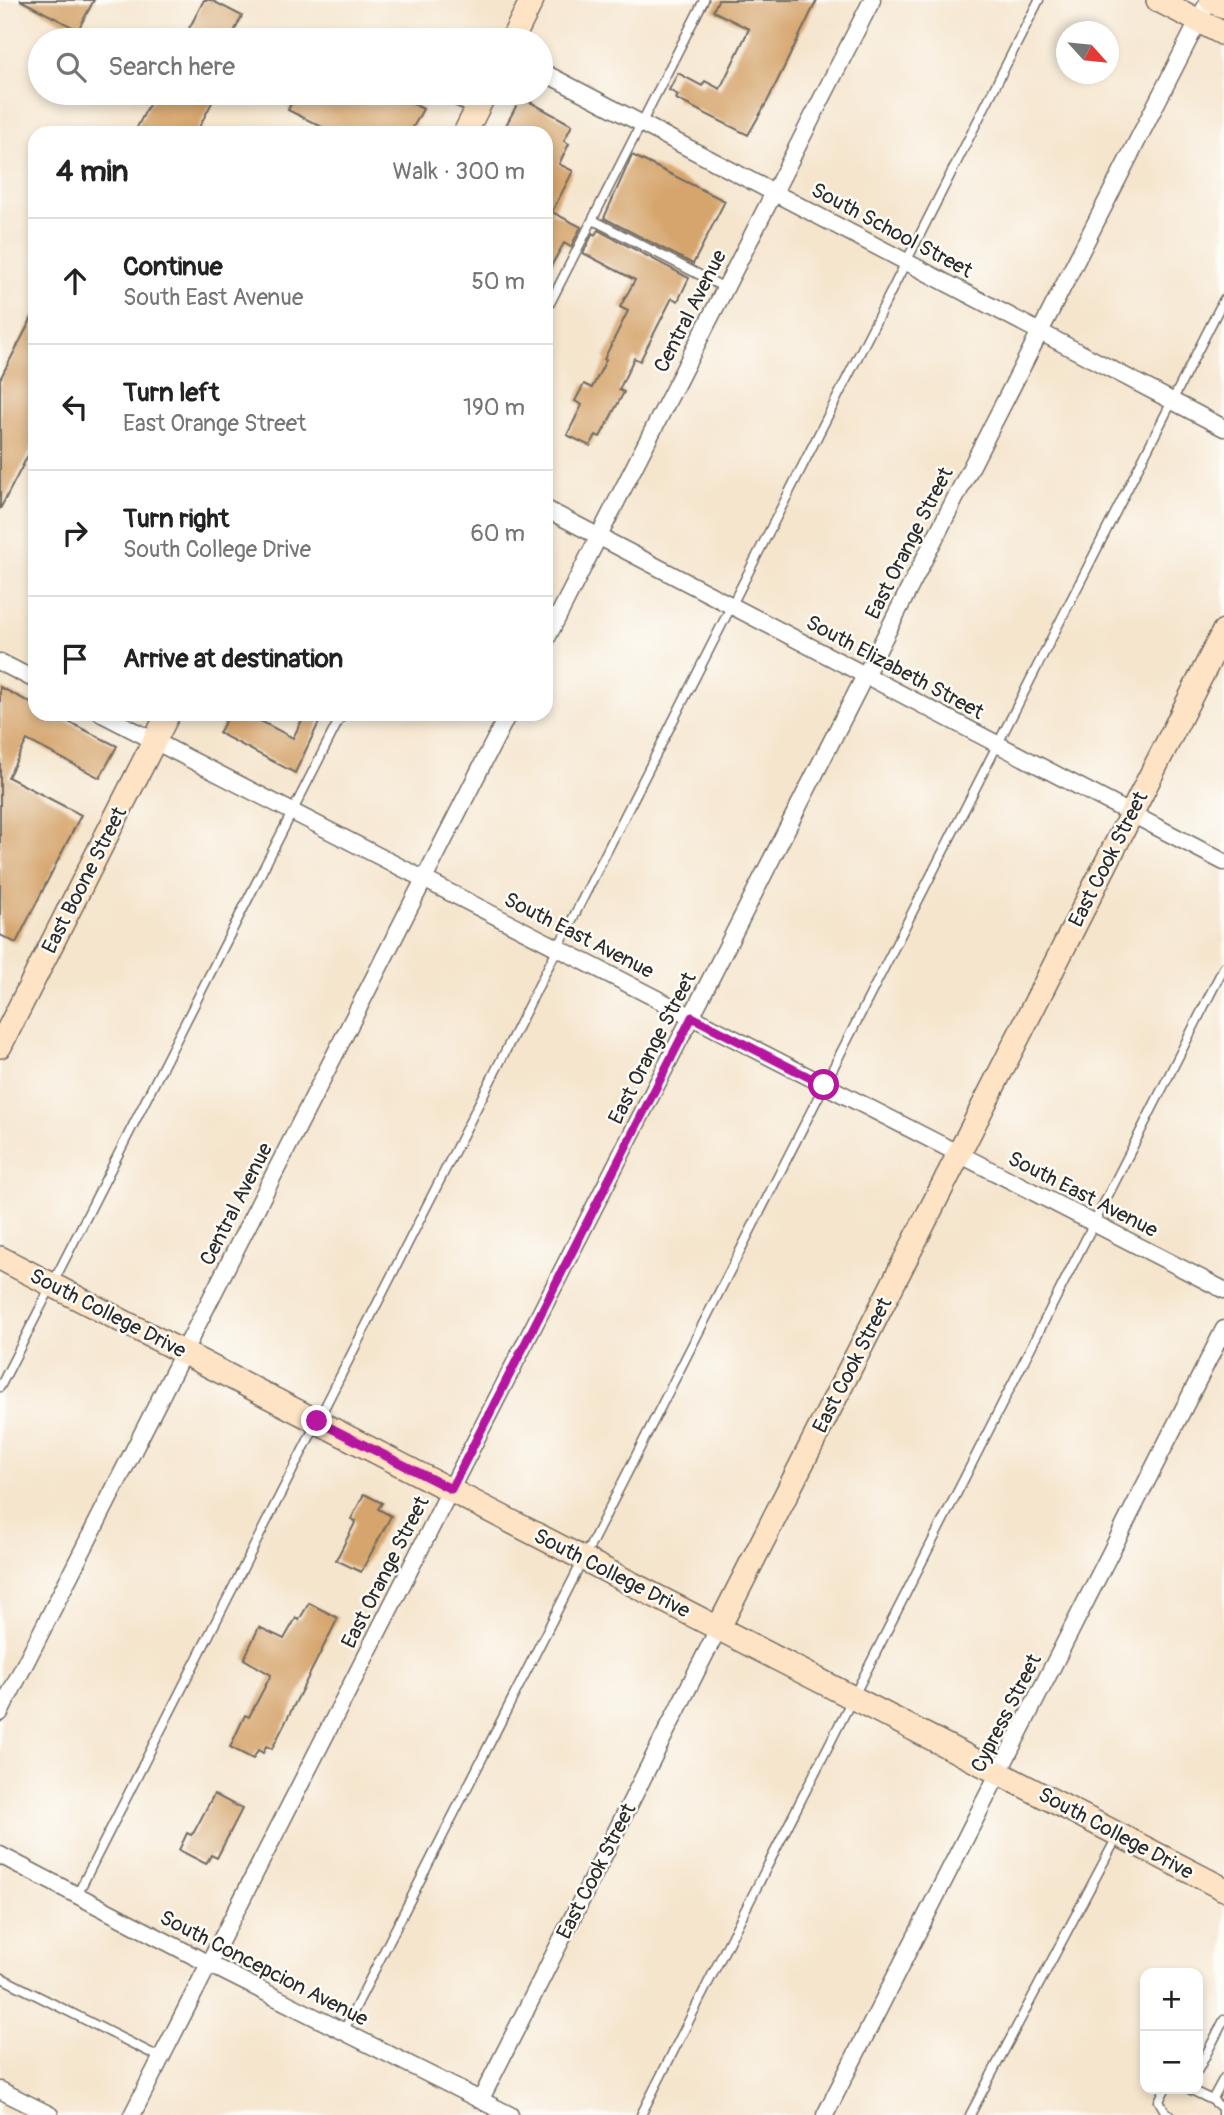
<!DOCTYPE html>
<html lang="en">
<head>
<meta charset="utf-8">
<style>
  body { margin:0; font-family:Pangolin,sans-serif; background:#f6f6f6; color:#222 }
  .controls { position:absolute; right:21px; bottom:21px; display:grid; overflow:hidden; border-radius:14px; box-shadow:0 4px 10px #0003 }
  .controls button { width:63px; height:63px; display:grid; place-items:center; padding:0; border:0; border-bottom:2px solid #e0e0e0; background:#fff; color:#222; font:35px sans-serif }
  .compass { position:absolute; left:1056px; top:21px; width:63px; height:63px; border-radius:50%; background:#fff; box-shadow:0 4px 10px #0003; rotate:117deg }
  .stop { position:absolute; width:21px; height:21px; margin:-16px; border:5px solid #b5179e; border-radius:50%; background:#fff }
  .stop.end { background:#b5179e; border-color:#fff; box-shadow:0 2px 7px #0008 }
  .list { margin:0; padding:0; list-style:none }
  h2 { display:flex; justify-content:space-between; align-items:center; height:91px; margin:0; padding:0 28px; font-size:30px }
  h2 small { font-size:23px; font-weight:400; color:#767676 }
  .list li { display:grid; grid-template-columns:46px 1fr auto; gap:21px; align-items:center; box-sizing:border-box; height:126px; padding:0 28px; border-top:2px solid #e0e0e0 }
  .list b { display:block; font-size:26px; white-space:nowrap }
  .list p { margin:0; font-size:23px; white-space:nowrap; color:#767676 }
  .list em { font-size:23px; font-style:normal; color:#767676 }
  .icon { flex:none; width:38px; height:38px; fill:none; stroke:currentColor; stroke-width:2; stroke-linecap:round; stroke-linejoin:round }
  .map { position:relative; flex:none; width:1224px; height:2115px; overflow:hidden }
  .search { position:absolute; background:#fff; box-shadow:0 4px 10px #0003; left:28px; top:28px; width:525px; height:77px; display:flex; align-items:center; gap:18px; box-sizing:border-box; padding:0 24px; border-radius:38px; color:#767676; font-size:26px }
  .panel { position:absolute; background:#fff; box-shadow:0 4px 10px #0003; left:28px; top:126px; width:525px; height:595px; border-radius:21px }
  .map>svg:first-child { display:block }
  .building { fill:#d6a56d }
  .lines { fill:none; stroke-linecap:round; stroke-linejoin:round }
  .lane-casing { stroke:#726c64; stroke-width:11 }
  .street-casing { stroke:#726c64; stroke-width:19 }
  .secondary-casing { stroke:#726c64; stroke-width:26 }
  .lane { stroke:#fff; stroke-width:8 }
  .street { stroke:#fff; stroke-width:16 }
  .secondary { stroke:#fee4c5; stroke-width:23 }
  .route { stroke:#b5179e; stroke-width:9 }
  .labels { text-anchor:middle; stroke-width:5; stroke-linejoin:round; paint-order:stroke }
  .street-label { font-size:21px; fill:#2b2b2b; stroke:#fdfcf7 }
</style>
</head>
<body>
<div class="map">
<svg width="1224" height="2115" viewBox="0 0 1224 2115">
  <rect width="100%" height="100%" fill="#fdfcf7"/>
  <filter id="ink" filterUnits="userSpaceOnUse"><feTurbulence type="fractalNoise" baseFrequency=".0143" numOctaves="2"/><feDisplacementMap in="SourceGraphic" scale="14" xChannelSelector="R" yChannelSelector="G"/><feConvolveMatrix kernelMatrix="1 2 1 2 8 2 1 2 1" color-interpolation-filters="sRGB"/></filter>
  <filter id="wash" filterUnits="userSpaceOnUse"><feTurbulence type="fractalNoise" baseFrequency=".00686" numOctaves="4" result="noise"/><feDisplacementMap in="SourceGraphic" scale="28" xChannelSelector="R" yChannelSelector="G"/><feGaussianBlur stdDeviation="1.57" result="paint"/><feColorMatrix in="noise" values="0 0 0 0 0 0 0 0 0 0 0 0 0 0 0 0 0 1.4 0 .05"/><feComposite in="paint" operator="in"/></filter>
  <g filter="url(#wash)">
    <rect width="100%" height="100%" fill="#f5e5cd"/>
    <g id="blocks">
      <!-- building -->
      <path class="building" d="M 20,0 L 94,0 L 78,30 Z
        M 204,0 L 211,0 L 242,16 L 230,40 L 183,40 Z
        M 718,0 L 817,0 L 768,100 L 748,135 L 676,99 L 678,95 L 669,90 L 678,73 L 702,86 L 705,81 L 720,89 L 749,29 L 713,11 Z
        M 155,93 L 217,93 L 196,133 L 134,133 Z
        M 296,93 L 392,93 L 423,109 L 410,133 L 334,133 L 288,110 Z
        M 521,97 L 572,125 L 564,141 L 569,144 L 559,164 L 573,171 L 552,212 L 581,227 L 571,247 L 564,243 L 546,275 L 546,133 L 511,133 L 504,129 Z
        M 632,155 L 725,201 L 693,264 L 604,218 Z
        M 598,230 L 689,278 L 678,301 L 672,298 L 640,361 L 634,358 L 619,390 L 624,392 L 600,437 L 596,435 L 590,446 L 567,435 L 582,405 L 575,401 L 584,384 L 592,388 L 606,360 L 604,359 L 628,311 L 620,307 L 635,280 L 583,253 L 593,233 L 595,235 Z
        M 35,312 L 35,442 L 0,509 L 0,379 Z
        M 0,687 L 35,705 L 35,714 L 53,714 L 117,746 L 100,778 L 27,740 L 8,777 L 81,815 L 16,943 L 0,935 Z
        M 229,714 L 247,714 L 293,738 L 305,714 L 323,714 L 295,773 L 219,733 Z
        M 364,1494 L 382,1503 L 378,1509 L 391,1516 L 361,1572 L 336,1560 L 356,1521 L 351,1519 Z
        M 309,1603 L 338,1618 L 272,1749 L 266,1746 L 263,1753 L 258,1750 L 253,1759 L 230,1747 L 245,1715 L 249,1717 L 271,1675 L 244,1659 L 259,1627 L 284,1639 L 296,1618 L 299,1620 Z
        M 214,1794 L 242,1809 L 217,1858 L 211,1855 L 206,1864 L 179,1850 L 187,1833 L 191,1835 L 194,1832 Z"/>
    </g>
  </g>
  <g filter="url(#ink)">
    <use href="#blocks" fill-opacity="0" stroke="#726c64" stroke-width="2"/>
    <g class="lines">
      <defs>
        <path id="lane" d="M 365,38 L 371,40
          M 439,93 L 474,110
          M 593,220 L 725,288
          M 546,311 L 704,0
          M 0,1387 L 342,714
          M 77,1895 L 1039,0
          M 0,1977 L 161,2058
          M 343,2032 L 1224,299
          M 1198,2070 L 1224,2020
          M 1165,2089 L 1159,2101 L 1166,2113 L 1171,2115
          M 1189,2089 L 1212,2100 L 1222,2108 L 1222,2115
          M 1212,2100 L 1224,2078
          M 641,2115 L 1224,967
          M 970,2115 L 1117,1837"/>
        <path id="street" d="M 541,71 L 1224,428
          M 546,509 L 1224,862
          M 546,640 L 872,0
          M 0,662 L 35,680
          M 102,714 L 1224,1290
          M 0,1713 L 508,714
          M 0,1855 L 209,1964 L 510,2115
          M 0,2090 L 50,2115
          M 481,2099 L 719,1627
          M 132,2115 L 1209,0
          M 825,2115 L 1224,1329"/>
        <path id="secondary" d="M 1158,0 L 1224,34
          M 1211,0 L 1224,7
          M 512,40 L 532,0
          M 465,133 L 485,93
          M 0,1046 L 168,714
          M 0,1258 L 1224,1889
          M 719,1627 L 1224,631"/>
      </defs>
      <!-- lane casing -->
      <use href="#lane" class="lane-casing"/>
      <!-- street casing -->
      <use href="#street" class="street-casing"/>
      <!-- secondary casing -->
      <use href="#secondary" class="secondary-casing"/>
      <!-- lane -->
      <use href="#lane" class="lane"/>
      <!-- street -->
      <use href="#street" class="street"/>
      <!-- secondary -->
      <use href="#secondary" class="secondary"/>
    </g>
  </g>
  <g class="lines" filter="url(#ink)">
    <!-- route -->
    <path class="route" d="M 317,1421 L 451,1489 L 692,1017 L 824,1085"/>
  </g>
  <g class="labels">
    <!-- street labels -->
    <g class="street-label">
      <text transform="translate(892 230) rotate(28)" y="7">South School Street</text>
      <text transform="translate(690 311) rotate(-63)" y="7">Central Avenue</text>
      <text transform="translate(909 543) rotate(-63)" y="7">East Orange Street</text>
      <text transform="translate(895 667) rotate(28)" y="7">South Elizabeth Street</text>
      <text transform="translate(1108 859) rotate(-63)" y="7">East Cook Street</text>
      <text transform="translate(84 880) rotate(-63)" y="7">East Boone Street</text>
      <text transform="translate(579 935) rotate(27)" y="7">South East Avenue</text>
      <text transform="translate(652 1048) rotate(-63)" y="7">East Orange Street</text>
      <text transform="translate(1083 1194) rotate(27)" y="7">South East Avenue</text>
      <text transform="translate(236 1204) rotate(-63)" y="7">Central Avenue</text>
      <text transform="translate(108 1313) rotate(27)" y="7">South College Drive</text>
      <text transform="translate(852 1365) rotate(-63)" y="7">East Cook Street</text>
      <text transform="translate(385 1572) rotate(-63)" y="7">East Orange Street</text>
      <text transform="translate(612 1573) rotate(27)" y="7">South College Drive</text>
      <text transform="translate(1006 1713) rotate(-63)" y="7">Cypress Street</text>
      <text transform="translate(1116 1833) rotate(28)" y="7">South College Drive</text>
      <text transform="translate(596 1871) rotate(-63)" y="7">East Cook Street</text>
      <text transform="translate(264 1968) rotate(27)" y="7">South Concepcion Avenue</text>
    </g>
  </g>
</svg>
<div class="controls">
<button>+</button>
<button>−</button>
</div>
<svg class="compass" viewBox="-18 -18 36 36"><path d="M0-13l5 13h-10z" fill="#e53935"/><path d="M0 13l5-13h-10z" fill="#767676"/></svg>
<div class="stop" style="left:824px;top:1085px"></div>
<div class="stop end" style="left:317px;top:1421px"></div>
<div class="search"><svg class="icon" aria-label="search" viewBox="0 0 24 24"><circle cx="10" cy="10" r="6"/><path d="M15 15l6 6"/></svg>Search here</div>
<section class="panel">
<h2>4 min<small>Walk · 300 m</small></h2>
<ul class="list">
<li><svg class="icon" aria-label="ahead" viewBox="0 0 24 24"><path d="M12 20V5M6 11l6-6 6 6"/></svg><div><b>Continue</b><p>South East Avenue</p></div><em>50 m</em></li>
<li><svg class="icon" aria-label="left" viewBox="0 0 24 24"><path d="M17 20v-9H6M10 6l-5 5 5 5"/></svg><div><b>Turn left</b><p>East Orange Street</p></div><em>190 m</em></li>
<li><svg class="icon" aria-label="right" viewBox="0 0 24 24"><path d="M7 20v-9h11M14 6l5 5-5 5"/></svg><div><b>Turn right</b><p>South College Drive</p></div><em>60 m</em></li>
<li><svg class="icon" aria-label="arrive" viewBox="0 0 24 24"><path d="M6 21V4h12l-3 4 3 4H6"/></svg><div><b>Arrive at destination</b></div></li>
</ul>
</section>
</div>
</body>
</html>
